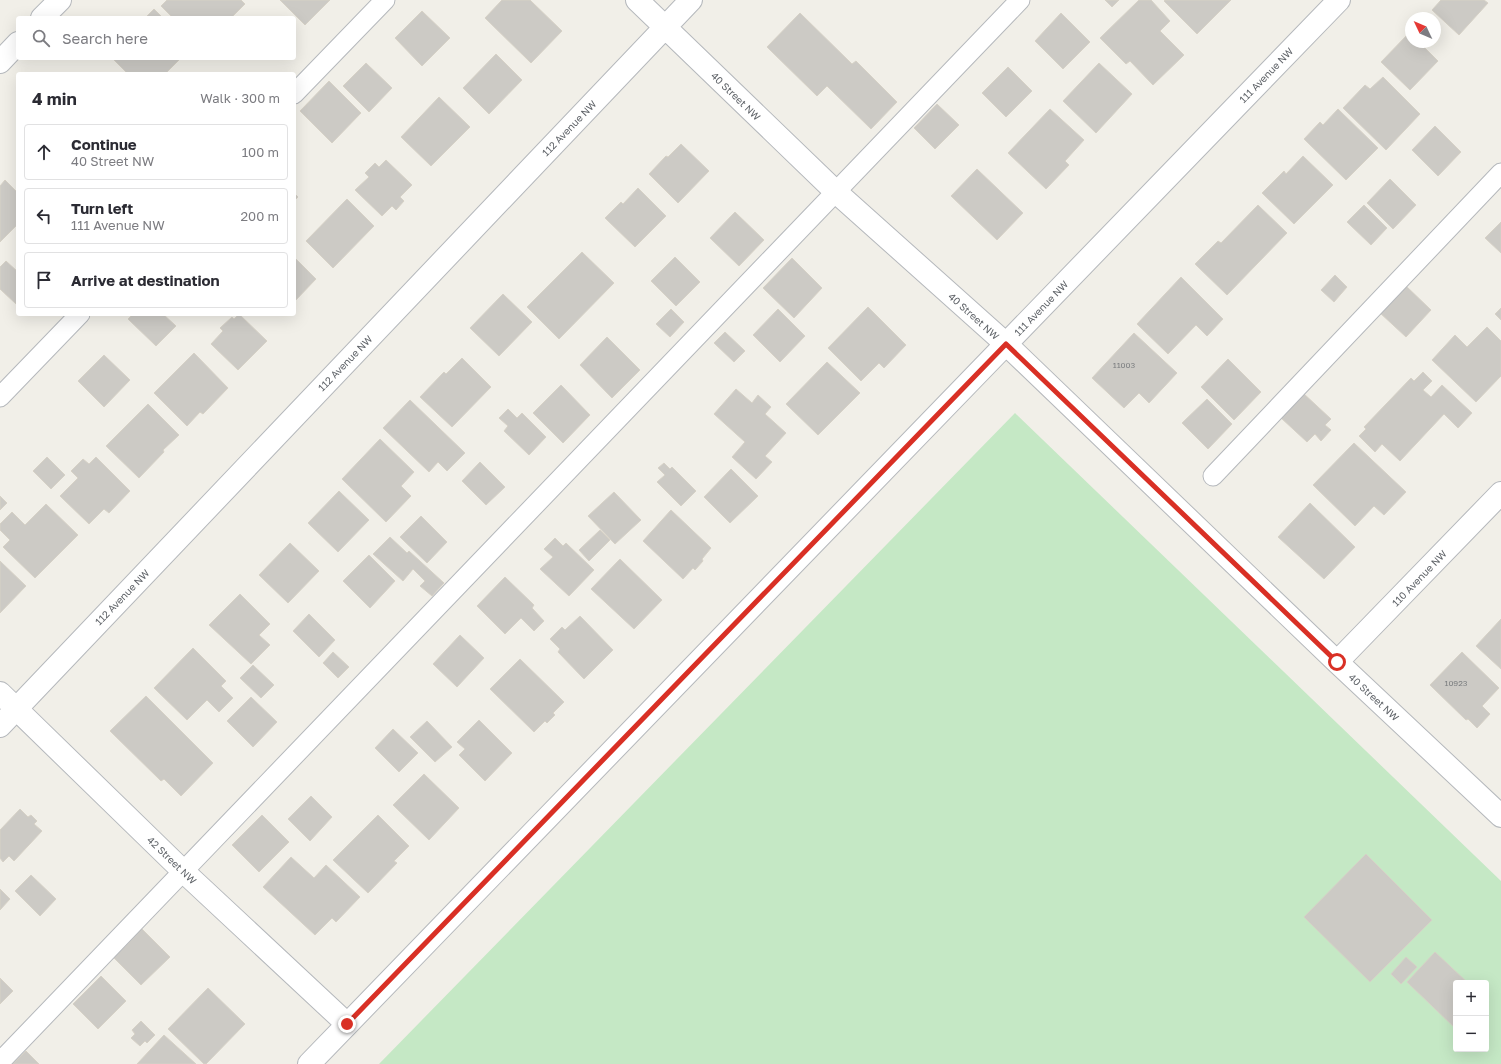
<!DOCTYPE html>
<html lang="en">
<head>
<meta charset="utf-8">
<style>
  body { margin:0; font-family:"Golos Text",sans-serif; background:#f7f7f7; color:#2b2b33 }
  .controls { position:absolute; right:12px; bottom:12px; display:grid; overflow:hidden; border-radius:4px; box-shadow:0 4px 16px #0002 }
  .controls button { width:36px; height:36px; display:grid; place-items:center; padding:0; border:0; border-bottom:1px solid #e1e1e2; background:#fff; color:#2b2b33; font:20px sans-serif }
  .compass { position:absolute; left:1405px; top:12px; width:36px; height:36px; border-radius:50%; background:#fff; box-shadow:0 4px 16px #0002; rotate:314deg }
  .stop { position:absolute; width:12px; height:12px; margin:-9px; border:3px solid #d93025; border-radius:50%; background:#fff }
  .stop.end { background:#d93025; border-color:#fff; box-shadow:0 1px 4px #0008 }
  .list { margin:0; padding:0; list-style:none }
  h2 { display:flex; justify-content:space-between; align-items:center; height:52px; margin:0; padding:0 16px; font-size:17px }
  h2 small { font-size:13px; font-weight:400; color:#7c7c81 }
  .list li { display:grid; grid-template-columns:26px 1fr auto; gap:12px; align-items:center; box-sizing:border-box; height:56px; margin:0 8px 8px; padding:0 8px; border:1px solid #e1e1e2; border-radius:4px }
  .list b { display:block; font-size:15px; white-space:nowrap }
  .list p { margin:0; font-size:13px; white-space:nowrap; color:#7c7c81 }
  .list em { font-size:13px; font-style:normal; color:#7c7c81 }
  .icon { flex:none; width:22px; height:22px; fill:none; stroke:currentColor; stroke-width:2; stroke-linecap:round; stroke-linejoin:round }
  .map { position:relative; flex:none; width:1501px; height:1064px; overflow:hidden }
  .search { position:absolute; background:#fff; box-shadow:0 4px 16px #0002; left:16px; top:16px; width:280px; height:44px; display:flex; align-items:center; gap:10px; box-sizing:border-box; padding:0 14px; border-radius:4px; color:#7c7c81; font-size:15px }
  .panel { position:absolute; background:#fff; box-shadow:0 4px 16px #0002; left:16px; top:72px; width:280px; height:244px; border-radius:4px }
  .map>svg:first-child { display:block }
  .green { fill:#c5e8c5; fill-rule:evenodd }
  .building { fill:#cccac5; stroke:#d6d1c6 }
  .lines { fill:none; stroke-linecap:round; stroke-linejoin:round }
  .service-casing { stroke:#b5b8bc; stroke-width:21 }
  .minor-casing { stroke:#b5b8bc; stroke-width:24 }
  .service { stroke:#fff; stroke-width:19 }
  .minor { stroke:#fff; stroke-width:22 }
  .route { stroke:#d93025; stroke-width:5 }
  .labels { text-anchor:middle; stroke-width:4; stroke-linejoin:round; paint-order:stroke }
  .number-label { font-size:8px; fill:#7a7d7f }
  .street-label { font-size:10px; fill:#5f6368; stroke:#fff }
</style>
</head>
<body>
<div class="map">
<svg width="1501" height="1064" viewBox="0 0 1501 1064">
  <rect width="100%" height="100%" fill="#f1efe8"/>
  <!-- green -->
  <path class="green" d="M 1015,413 L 1501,881 L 1501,1064 L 379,1064 ZM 1456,983 L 1486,983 L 1486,1049 L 1456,1049 Z"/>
  <!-- building -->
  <path class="building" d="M 167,0 L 241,0 L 245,4 L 231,18 L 173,18 L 161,6 Z
    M 280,0 L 330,0 L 305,25 Z
    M 502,0 L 530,0 L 562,31 L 531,63 L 485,18 Z
    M 1105,0 L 1119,0 L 1112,7 Z
    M 1139,0 L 1151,0 L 1170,21 L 1160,31 L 1184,55 L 1153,85 L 1130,61 L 1126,64 L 1100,38 Z
    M 1165,0 L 1231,0 L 1197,34 L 1164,1 Z
    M 1441,0 L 1484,0 L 1488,3 L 1459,35 L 1432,10 Z
    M 154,9 L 163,18 L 145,18 Z
    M 422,11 L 450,38 L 422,66 L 395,38 Z
    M 800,13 L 852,64 L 856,61 L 897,102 L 871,129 L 827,86 L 817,96 L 767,47 Z
    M 1061,13 L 1090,42 L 1063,69 L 1035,41 Z
    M 1409,33 L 1411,34 L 1411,42 L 1419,42 L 1438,61 L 1410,90 L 1381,62 Z
    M 496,54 L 522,80 L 489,114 L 463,88 Z
    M 112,58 L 181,58 L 165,74 L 128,74 Z
    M 366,63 L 392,88 L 369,112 L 343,86 Z
    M 1099,63 L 1132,94 L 1096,133 L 1063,101 Z
    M 1008,67 L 1032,91 L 1006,117 L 982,93 Z
    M 1383,77 L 1420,114 L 1386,150 L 1343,108 L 1365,85 L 1370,89 Z
    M 329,81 L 361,113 L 332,143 L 300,111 Z
    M 439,97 L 470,127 L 431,166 L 401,137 Z
    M 937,104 L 959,125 L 935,149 L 914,128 Z
    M 1050,109 L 1084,140 L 1065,161 L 1069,165 L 1046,189 L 1008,153 Z
    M 1338,109 L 1378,148 L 1346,180 L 1304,139 L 1320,122 L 1323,125 Z
    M 1435,126 L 1461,152 L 1438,176 L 1412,150 Z
    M 681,144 L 709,171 L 678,203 L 649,174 L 666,156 L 668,157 Z
    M 1303,156 L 1333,185 L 1294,224 L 1262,193 L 1284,171 L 1286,174 Z
    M 386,160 L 412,185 L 400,197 L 404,201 L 396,210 L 392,206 L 382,216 L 355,190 L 369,177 L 365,173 L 375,163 L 379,167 Z
    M 977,169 L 1023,213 L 997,240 L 951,196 Z
    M 1390,179 L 1416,205 L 1393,229 L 1367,203 Z
    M 5,180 L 18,193 L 18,224 L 0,242 L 0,186 Z
    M 638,188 L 666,216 L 635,247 L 605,218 L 621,202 L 623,204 Z
    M 294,193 L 298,197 L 294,201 Z
    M 347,199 L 374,226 L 333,268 L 306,241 Z
    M 1258,205 L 1287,233 L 1227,295 L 1195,264 L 1218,241 L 1221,243 Z
    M 1364,205 L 1387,228 L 1371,245 L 1347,222 Z
    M 735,212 L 764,240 L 739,266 L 710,238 Z
    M 1501,222 L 1501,253 L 1485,238 Z
    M 582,252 L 614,283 L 559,339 L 527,307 Z
    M 294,257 L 316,279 L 294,302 Z
    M 675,257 L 700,282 L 676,306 L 651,281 Z
    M 792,258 L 822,288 L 794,318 L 763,288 Z
    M 6,261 L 18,272 L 18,303 L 16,304 L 0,289 L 0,267 Z
    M 1335,275 L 1347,287 L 1334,302 L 1321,290 Z
    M 1181,277 L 1223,319 L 1207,336 L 1196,325 L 1168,354 L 1137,324 Z
    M 1405,285 L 1431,310 L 1406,337 L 1379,312 Z
    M 503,294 L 532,322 L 499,356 L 470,328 Z
    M 868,307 L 906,345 L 884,368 L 879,363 L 861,381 L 828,348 Z
    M 1501,308 L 1501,320 L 1495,314 Z
    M 671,309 L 684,322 L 670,337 L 656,324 Z
    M 778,309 L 805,336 L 780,362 L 753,335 Z
    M 133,314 L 163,314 L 176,326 L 156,346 L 128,319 Z
    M 239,314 L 267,341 L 238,370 L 211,344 L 223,331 L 220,328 L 232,317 L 234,319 Z
    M 1487,327 L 1501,341 L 1501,376 L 1476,402 L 1432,360 L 1455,335 L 1467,347 Z
    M 725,332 L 745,351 L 734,362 L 714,343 Z
    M 1134,333 L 1177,373 L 1149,403 L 1139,393 L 1124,408 L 1092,378 Z
    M 607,337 L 640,370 L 612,398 L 580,365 Z
    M 194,353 L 228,388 L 203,414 L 200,412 L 187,426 L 154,393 Z
    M 104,355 L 130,380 L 104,407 L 78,381 Z
    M 462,358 L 491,387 L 452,427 L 420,397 L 444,372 L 446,374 Z
    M 1228,359 L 1261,392 L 1234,420 L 1201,387 Z
    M 827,362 L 860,393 L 818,435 L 786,404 Z
    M 1423,372 L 1432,381 L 1423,390 L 1431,397 L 1442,385 L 1472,413 L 1458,428 L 1444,414 L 1400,461 L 1382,444 L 1375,452 L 1359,436 L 1366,429 L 1364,427 L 1411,378 L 1414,381 Z
    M 561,385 L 590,415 L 563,443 L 533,413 Z
    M 736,389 L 752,403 L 758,395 L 771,407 L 765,414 L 786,433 L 765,456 L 772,462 L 756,479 L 732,457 L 745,442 L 714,414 Z
    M 1303,393 L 1331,419 L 1325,425 L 1331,430 L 1321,441 L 1315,434 L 1307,442 L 1280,417 Z
    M 1207,399 L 1232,424 L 1208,449 L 1182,423 Z
    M 410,400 L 465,453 L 447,471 L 438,462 L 429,472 L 383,428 Z
    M 148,404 L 179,435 L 163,450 L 164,452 L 139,478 L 106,446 Z
    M 508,409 L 517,418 L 522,413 L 546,437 L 529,455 L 504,431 L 508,426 L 499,418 Z
    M 380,439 L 414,472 L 401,486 L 411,496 L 386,522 L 342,479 Z
    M 1354,443 L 1406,492 L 1384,515 L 1374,506 L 1355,526 L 1313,485 Z
    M 47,457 L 65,475 L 51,489 L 33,471 Z
    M 96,457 L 130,491 L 109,513 L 104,509 L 89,524 L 60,496 L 78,478 L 71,471 L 83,459 L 89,464 Z
    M 480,462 L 505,487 L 486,505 L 462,481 Z
    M 664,463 L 670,469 L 672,467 L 696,491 L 681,506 L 657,482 L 665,475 L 658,468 Z
    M 731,469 L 758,496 L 730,523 L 704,497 Z
    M 339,491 L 369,520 L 338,552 L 308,523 Z
    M 614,492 L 641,520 L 615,544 L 588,516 Z
    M 0,496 L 7,503 L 0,510 Z
    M 1310,503 L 1355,547 L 1324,579 L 1278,537 Z
    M 46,504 L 78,535 L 35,578 L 3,547 L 10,540 L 0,530 L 0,524 L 12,512 L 25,525 Z
    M 671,510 L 711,548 L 702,559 L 703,561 L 695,570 L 693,568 L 683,579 L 643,541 Z
    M 421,516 L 447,542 L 427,563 L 400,537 Z
    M 600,530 L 610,540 L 589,561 L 579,550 Z
    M 390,537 L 407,553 L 409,551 L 444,583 L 432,596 L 420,586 L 425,581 L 413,569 L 403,581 L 373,554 Z
    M 555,538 L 563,546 L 566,543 L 594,570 L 569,596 L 540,569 L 553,557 L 544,549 Z
    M 290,543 L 319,571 L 288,603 L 259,575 Z
    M 369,555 L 395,581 L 370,608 L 343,581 Z
    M 620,559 L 662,600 L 634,629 L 591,589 Z
    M 0,561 L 26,586 L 0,613 Z
    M 505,577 L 534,605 L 532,608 L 544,621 L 534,631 L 521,618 L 505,634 L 477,606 Z
    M 240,594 L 270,624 L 259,635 L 270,645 L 251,664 L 209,625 Z
    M 309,614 L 335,640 L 319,657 L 293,631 Z
    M 580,616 L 613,650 L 584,679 L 558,652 L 560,649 L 550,639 L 562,627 L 565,630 Z
    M 1501,619 L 1501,669 L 1476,646 Z
    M 460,635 L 484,658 L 457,687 L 433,664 Z
    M 193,648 L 226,681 L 221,686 L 233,698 L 219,712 L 207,700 L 187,720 L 154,688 Z
    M 333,652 L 349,667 L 338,678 L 323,663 Z
    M 1462,652 L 1499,688 L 1482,706 L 1490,714 L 1477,728 L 1468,719 L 1466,720 L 1430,685 Z
    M 520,659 L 564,702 L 553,713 L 555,715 L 547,723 L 545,721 L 534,732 L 490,689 Z
    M 253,665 L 274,685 L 261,698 L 240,678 Z
    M 146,696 L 213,763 L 181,796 L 164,779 L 161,781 L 110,731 Z
    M 251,697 L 277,722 L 253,747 L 227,721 Z
    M 479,720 L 512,753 L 485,781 L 459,755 L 465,749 L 457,742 Z
    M 427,721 L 452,747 L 435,762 L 410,737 Z
    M 393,729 L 418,753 L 399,772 L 375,748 Z
    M 424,774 L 459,808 L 429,840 L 393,805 Z
    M 311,796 L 332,817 L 310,841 L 288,819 Z
    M 20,809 L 28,817 L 31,815 L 37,821 L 34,824 L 42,831 L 14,861 L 9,856 L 3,862 L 0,858 L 0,830 Z
    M 262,815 L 289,842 L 259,872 L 232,845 Z
    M 378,815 L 409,846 L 394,861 L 397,863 L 368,893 L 333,860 Z
    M 1366,854 L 1432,920 L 1370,982 L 1304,917 Z
    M 291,857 L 314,878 L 326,865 L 360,897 L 336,922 L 332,918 L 315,935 L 263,887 Z
    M 31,875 L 56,899 L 40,916 L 15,891 Z
    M 0,889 L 10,899 L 0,910 Z
    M 142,929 L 170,957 L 141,985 L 114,958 Z
    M 1435,952 L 1468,983 L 1456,983 L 1456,1029 L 1407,982 Z
    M 1406,957 L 1417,967 L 1401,984 L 1391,974 Z
    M 101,976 L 126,1001 L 98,1029 L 73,1004 Z
    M 0,978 L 13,991 L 0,1004 Z
    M 208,988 L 245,1024 L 206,1064 L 204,1064 L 168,1029 Z
    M 141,1021 L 155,1035 L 147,1043 L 145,1041 L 140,1046 L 131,1038 L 135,1034 L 132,1030 Z
    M 164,1035 L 196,1064 L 137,1064 Z
    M 26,1051 L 39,1064 L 13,1064 Z"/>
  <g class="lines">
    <defs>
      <path id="service" d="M 294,94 L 385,0
        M 0,397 L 80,314
        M 1213,476 L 1501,173
        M 0,1062 L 1020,0"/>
      <path id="minor" d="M 637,0 L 836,192 L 1006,344 L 1337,662 L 1501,816
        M 42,18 L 60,0
        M 0,62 L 18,43
        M 1337,662 L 1501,493
        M 0,693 L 184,872 L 347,1024
        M 0,726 L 691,0
        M 309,1064 L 1339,0"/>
    </defs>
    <!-- service casing -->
    <use href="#service" class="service-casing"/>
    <!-- minor casing -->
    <use href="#minor" class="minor-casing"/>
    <!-- service -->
    <use href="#service" class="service"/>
    <!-- minor -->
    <use href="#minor" class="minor"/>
  </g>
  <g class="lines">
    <!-- route -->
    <path class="route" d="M 347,1024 L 1006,344 L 1337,662"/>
  </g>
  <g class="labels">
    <!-- number labels -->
    <g class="number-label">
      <text x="1124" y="368">11003</text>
      <text x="1456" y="686">10923</text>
    </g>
    <!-- street labels -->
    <g class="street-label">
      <text transform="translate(1266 75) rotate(-46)" y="4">111 Avenue NW</text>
      <text transform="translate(736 96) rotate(44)" y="4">40 Street NW</text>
      <text transform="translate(569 128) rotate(-46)" y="4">112 Avenue NW</text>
      <text transform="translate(1041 308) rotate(-46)" y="4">111 Avenue NW</text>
      <text transform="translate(974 316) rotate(42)" y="4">40 Street NW</text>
      <text transform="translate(345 363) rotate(-46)" y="4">112 Avenue NW</text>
      <text transform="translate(1419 578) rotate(-46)" y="4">110 Avenue NW</text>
      <text transform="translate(122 597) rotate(-46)" y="4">112 Avenue NW</text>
      <text transform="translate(1374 697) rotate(43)" y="4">40 Street NW</text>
      <text transform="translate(172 860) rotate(44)" y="4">42 Street NW</text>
    </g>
  </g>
</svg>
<div class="controls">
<button>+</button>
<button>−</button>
</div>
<svg class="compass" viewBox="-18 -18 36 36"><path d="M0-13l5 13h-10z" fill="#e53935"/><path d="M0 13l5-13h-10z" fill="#7c7c81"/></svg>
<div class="stop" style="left:1337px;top:662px"></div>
<div class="stop end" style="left:347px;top:1024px"></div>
<div class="search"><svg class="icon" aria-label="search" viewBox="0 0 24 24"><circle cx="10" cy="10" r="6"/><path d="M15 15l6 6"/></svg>Search here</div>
<section class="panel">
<h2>4 min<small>Walk · 300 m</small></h2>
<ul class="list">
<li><svg class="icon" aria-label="ahead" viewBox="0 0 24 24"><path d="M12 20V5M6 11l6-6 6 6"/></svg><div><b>Continue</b><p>40 Street NW</p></div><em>100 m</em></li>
<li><svg class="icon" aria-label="left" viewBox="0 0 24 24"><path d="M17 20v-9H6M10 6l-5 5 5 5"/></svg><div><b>Turn left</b><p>111 Avenue NW</p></div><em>200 m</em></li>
<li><svg class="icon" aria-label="arrive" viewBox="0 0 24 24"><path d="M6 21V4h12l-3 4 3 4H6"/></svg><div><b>Arrive at destination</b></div></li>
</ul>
</section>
</div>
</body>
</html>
